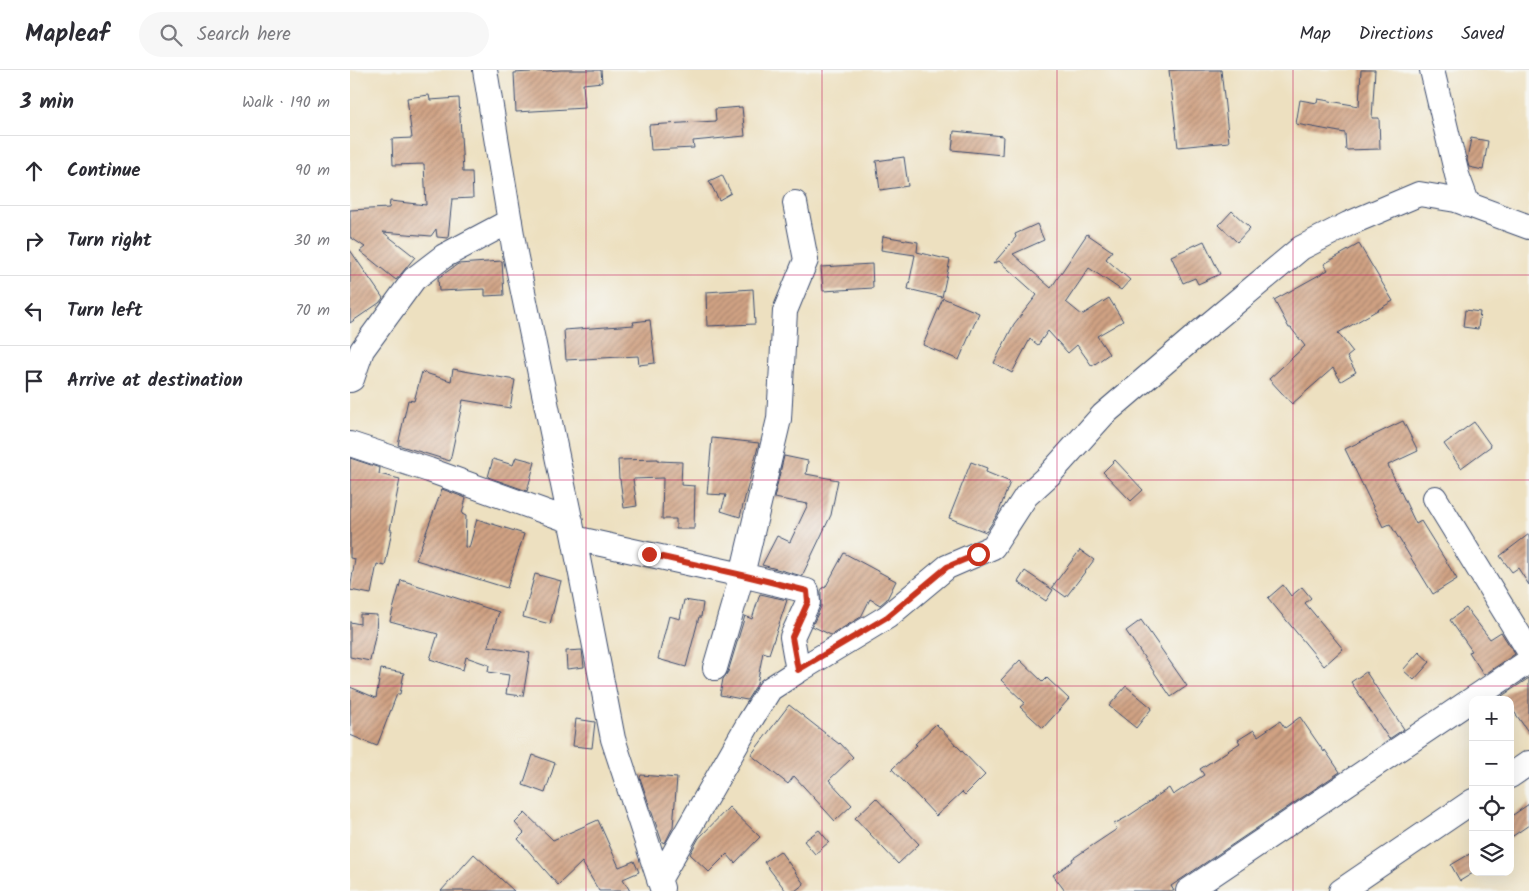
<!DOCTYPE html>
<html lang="en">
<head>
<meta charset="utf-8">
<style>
  body { margin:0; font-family:Kalam,sans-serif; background:#f7f7f7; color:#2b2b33 }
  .controls { position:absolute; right:15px; bottom:15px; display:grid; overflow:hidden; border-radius:10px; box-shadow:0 5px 20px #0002 }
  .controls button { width:45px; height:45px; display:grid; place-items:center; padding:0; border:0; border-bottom:1px solid #e1e1e2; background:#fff; color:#2b2b33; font:25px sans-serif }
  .stop { position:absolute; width:15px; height:15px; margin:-11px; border:4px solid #c8321e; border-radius:50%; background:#fff }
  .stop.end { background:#c8321e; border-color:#fff; box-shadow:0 1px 5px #0008 }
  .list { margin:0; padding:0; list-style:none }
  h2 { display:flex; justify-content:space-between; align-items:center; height:65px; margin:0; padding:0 20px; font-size:21px }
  h2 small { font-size:16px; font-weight:400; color:#7c7c81 }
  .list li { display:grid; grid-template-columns:32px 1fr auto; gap:15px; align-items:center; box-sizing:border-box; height:70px; padding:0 20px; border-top:1px solid #e1e1e2 }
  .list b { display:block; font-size:19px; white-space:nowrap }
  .list em { font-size:16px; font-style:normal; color:#7c7c81 }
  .icon { flex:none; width:28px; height:28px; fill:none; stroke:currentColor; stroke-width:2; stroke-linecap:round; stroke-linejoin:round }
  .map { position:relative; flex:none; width:1179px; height:821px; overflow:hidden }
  header { display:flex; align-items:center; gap:30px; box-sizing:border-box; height:70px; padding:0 25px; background:#fff; border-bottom:1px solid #e1e1e2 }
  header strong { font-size:24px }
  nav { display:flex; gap:28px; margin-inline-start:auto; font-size:18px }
  .search { width:350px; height:45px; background:#f7f7f7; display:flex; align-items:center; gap:12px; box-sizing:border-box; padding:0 18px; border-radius:28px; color:#7c7c81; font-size:19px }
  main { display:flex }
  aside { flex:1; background:#fff }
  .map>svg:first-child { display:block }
  .building { fill:url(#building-hatch) }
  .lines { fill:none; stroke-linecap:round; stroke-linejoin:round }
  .minor-casing { stroke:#3a4a6d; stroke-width:26 }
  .minor { stroke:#fff; stroke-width:24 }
  .route { stroke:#c8321e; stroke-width:6 }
  .grid { fill:none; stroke:#c2185b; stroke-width:1; stroke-opacity:0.55 }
</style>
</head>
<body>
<header>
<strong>Mapleaf</strong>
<div class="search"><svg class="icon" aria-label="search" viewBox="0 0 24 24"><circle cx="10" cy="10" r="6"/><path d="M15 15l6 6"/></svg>Search here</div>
<nav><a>Map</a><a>Directions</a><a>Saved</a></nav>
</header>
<main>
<aside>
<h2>3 min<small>Walk · 190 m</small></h2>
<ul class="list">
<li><svg class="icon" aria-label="ahead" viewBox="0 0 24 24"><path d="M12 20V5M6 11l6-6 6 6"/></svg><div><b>Continue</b></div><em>90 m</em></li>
<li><svg class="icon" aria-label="right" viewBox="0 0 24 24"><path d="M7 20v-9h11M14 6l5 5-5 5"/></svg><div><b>Turn right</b></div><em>30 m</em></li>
<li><svg class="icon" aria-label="left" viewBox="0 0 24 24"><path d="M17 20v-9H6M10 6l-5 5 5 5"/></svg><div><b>Turn left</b></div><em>70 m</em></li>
<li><svg class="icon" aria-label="arrive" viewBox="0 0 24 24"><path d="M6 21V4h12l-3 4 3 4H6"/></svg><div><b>Arrive at destination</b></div></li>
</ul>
</aside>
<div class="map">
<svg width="1179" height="821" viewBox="0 0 1179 821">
  <defs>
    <pattern id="building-hatch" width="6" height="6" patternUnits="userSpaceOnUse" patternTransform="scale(1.25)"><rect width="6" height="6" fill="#d0a283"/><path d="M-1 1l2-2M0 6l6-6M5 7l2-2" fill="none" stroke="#a8846e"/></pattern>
  </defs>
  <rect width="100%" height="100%" fill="#f6f6f2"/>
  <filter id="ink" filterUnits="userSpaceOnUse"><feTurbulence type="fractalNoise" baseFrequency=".02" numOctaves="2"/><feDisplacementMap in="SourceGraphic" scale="10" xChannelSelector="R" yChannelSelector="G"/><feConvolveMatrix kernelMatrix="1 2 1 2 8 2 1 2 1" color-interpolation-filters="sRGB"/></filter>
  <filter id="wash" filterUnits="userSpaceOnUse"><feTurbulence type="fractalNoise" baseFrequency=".0096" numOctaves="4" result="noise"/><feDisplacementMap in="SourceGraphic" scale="20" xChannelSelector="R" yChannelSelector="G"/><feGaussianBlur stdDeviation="1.12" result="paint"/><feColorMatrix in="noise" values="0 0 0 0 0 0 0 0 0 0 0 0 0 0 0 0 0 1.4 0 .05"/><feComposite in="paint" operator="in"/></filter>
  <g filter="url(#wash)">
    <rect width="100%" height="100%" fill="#ede0c0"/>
    <g id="blocks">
      <!-- building -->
      <path class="building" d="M 211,0 L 251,0 L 252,12 L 233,14 L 235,38 L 166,42 L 164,3 Z
        M 819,0 L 871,0 L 879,72 L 828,77 Z
        M 1011,0 L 1025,0 L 1022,48 L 1029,48 L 1030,79 L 996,80 L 995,63 L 946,54 L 950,30 L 967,33 L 968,29 L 1009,36 Z
        M 79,25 L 80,30 L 109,28 L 113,102 L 122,102 L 123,128 L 102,129 L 98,168 L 87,167 L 86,159 L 81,166 L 33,162 L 65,187 L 46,210 L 10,181 L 15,177 L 0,167 L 0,140 L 39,138 L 40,131 L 76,135 L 74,94 L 43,95 L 42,69 L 62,68 L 57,28 Z
        M 392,37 L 395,66 L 343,71 L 344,78 L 301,80 L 299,55 L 366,51 L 365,39 Z
        M 604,61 L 653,66 L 652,85 L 602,80 Z
        M 1121,68 L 1138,71 L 1133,100 L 1119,97 L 1117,90 Z
        M 554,87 L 558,116 L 530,120 L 526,91 Z
        M 372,105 L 381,123 L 369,130 L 359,111 Z
        M 882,141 L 900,158 L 887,172 L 869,155 Z
        M 687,154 L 694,170 L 663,184 L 701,218 L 737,164 L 762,181 L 756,189 L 780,210 L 771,220 L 739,198 L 716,232 L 732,245 L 759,228 L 773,251 L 747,266 L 759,284 L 742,296 L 727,275 L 718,283 L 698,261 L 688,275 L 680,269 L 662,303 L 644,293 L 664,254 L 687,225 L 649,191 L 643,194 L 666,167 L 665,164 Z
        M 533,166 L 568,172 L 567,182 L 600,190 L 592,227 L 558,219 L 565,185 L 531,180 Z
        M 854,171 L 870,204 L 848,214 L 845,208 L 833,213 L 821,186 Z
        M 1009,174 L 1043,231 L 988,263 L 1003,282 L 997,287 L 1006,302 L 991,311 L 983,298 L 942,334 L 919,309 L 955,276 L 941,258 L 939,258 L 924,230 L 978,200 L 974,194 Z
        M 0,180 L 33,228 L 29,233 L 0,253 Z
        M 152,191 L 154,225 L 135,226 L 135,219 L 89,221 L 88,208 L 108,194 Z
        M 522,194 L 523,218 L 473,221 L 471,197 Z
        M 403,219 L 405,254 L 357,256 L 356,222 Z
        M 593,228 L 629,243 L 609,290 L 573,275 Z
        M 1115,240 L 1130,242 L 1128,259 L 1113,257 Z
        M 300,250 L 305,293 L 289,295 L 288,286 L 216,290 L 214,260 L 284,255 L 283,252 Z
        M 103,299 L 165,310 L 160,338 L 113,330 L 100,391 L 48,375 L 58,330 L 64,331 L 72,302 L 101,311 Z
        M 1053,351 L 1068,381 L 1038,395 L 1066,454 L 1071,451 L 1107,509 L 1083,524 L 1040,454 L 1033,457 L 995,379 Z
        M 1124,352 L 1141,376 L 1111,398 L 1094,374 Z
        M 362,368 L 409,373 L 390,447 L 371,441 L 376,425 L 357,424 Z
        M 434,386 L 458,391 L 456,404 L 488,410 L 481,445 L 452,506 L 412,495 L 427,466 L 440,472 L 458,434 L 424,428 Z
        M 166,387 L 185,392 L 177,421 L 138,407 L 143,389 L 163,395 Z
        M 0,388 L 30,398 L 29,404 L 50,409 L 40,460 L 42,460 L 35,496 L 27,494 L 21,524 L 0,520 L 5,489 L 0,488 Z
        M 308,389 L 308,391 L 332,392 L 331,415 L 345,416 L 344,459 L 326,459 L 326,449 L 312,449 L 313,408 L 283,409 L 287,436 L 274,438 L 270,409 L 269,409 L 268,390 Z
        M 765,390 L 793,420 L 781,431 L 753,402 Z
        M 621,392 L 637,398 L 636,402 L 660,412 L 648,444 L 636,462 L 599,448 Z
        M 92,419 L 116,428 L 112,444 L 116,446 L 115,477 L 119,478 L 127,449 L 174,464 L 157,518 L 66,490 Z
        M 1179,464 L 1179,515 L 1168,498 L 1162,502 L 1150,486 Z
        M 730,480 L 744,490 L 716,527 L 702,517 Z
        M 494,483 L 546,511 L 537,529 L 530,535 L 520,529 L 511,547 L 481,565 L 462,556 L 471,537 L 471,521 L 473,517 L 475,518 Z
        M 675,501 L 703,520 L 696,531 L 668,512 Z
        M 185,504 L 211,511 L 200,554 L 173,547 Z
        M 51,510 L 149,542 L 138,576 L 180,583 L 173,626 L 156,624 L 159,605 L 138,602 L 139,595 L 116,587 L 113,600 L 80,589 L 88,564 L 40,551 Z
        M 933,515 L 941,526 L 952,517 L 961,528 L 955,533 L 993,579 L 974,596 L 918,528 Z
        M 410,524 L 437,530 L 419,584 L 413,582 L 407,614 L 397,630 L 370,625 L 373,609 L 378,602 L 395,546 L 402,549 Z
        M 334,530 L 353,533 L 351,547 L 349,547 L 336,597 L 308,589 L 319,546 L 330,549 Z
        M 1116,538 L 1140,569 L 1151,562 L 1165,584 L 1134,605 L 1119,582 L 1122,581 L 1100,550 Z
        M 10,544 L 27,545 L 26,561 L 20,591 L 0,587 L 0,552 L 10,554 Z
        M 791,550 L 837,616 L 821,627 L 776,561 Z
        M 232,580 L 234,597 L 217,599 L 216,581 Z
        M 1069,582 L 1080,592 L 1064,610 L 1053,600 Z
        M 670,590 L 693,612 L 697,608 L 719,629 L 693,658 L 670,637 L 675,633 L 651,610 Z
        M 31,599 L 54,603 L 50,624 L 47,624 L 27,676 L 0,665 L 0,617 L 26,628 Z
        M 1016,602 L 1054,659 L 1039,669 L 1001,612 Z
        M 1179,608 L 1179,663 L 1160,636 L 1160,630 L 1155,630 L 1152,626 Z
        M 776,616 L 802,638 L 786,658 L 759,636 Z
        M 439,635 L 489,674 L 490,673 L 503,687 L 479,710 L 502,735 L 485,751 L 444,706 L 438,714 L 401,685 Z
        M 950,647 L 974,682 L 975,680 L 990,702 L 821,816 L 824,821 L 715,821 L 703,805 L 723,791 L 722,789 L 767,759 L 764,754 L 777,747 L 804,729 L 804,728 L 819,718 L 823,725 L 854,705 L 850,699 L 890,673 L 888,670 L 904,660 L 908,666 L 930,651 L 935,658 Z
        M 226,649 L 245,652 L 242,678 L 223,676 Z
        M 586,654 L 635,705 L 615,725 L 612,722 L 586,746 L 542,699 L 567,675 L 565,674 Z
        M 183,685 L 205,693 L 195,723 L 173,715 Z
        M 291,705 L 327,708 L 323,757 L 315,773 L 312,772 L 290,708 Z
        M 526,728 L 569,774 L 548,794 L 505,748 Z
        M 1179,734 L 1179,755 L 1160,768 L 1160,747 Z
        M 379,737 L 410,767 L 385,793 L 377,784 L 359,802 L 340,784 L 349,768 Z
        M 175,743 L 203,770 L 248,750 L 269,797 L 284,791 L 289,802 L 273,809 L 280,821 L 249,821 L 232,792 L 208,815 L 168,769 L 174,763 L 165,753 Z
        M 469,760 L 479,772 L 465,784 L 454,771 Z
        M 430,781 L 454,814 L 445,821 L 436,821 L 414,792 Z
        M 1123,782 L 1123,803 L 1110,811 L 1101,795 Z
        M 124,784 L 164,821 L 91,821 Z"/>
    </g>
  </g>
  <g filter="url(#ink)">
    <use href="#blocks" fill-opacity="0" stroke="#3a4a6d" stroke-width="1"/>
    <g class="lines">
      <defs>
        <path id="minor" d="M 135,0 L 165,183 L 224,468 L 263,669 L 312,818
          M 1082,0 L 1107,105 L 1118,135
          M 0,310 L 2,309 L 12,280 L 64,209 L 94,186 L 160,151
          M 0,374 L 79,400 L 221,451
          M 1085,428 L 1179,581
          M 224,468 L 392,505 L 429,349 L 435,241 L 456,190 L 445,133
          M 365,598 L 392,505 L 457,521 L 458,532 L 442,567 L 448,601
          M 1160,706 L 1179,693
          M 309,810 L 400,651 L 420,619 L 448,601 L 537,547 L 597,497 L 643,477 L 676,426 L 699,405 L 753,345 L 849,263 L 951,178 L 998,154 L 1069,124 L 1106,130 L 1179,157
          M 838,821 L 1179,591
          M 991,821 L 1123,731"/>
      </defs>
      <!-- minor casing -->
      <use href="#minor" class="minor-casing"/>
      <!-- minor -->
      <use href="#minor" class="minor"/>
    </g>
  </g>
  <g class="lines" filter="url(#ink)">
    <!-- route -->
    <path class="route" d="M 299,484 L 392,505 L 457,521 L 458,532 L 442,567 L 448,600 L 537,547 L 597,497 L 628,484"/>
  </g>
  <!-- grid -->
  <path class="grid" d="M 236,0 L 236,821M 472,0 L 472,821M 707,0 L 707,821M 943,0 L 943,821M 0,205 L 1179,205M 0,410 L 1179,410M 0,616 L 1179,616"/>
</svg>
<div class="controls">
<button>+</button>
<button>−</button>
<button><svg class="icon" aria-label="locate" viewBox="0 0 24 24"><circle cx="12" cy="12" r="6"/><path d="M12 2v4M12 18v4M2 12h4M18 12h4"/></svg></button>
<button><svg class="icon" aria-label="layers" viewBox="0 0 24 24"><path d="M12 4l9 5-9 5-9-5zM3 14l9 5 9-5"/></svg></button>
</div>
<div class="stop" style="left:628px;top:484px"></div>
<div class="stop end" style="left:299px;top:484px"></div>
</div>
</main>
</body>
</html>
